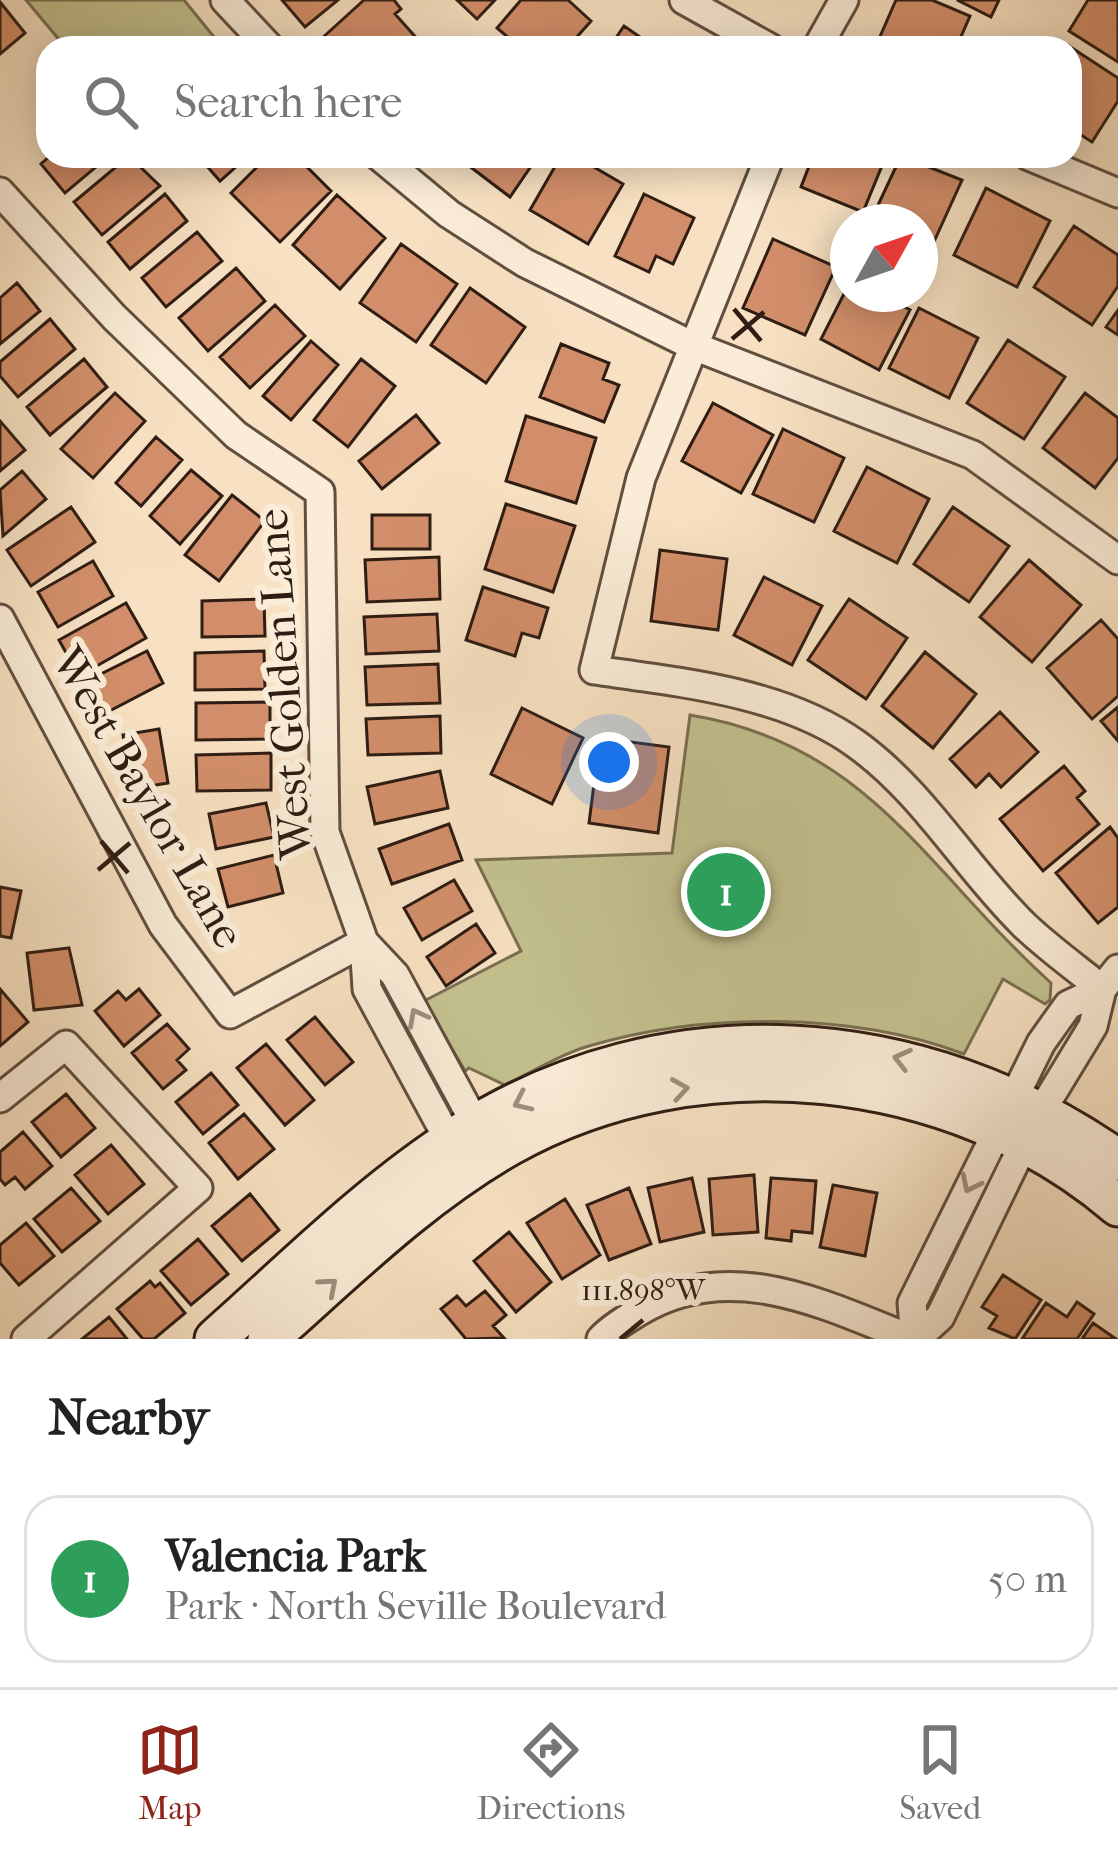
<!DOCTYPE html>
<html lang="en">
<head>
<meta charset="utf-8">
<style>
  body { margin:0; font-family:"IM FELL French Canon",serif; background:#f2f2f2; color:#222 }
  .compass { position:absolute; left:830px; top:204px; width:108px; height:108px; border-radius:50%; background:#fff; box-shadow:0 6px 30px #0003; rotate:50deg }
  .you { position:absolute; left:609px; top:762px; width:42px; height:42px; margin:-30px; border:9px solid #fff; border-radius:50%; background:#1a73e8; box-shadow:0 0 0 18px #1a73e833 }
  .badge { display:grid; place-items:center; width:78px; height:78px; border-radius:50%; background:#8f2418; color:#fff; font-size:39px; font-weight:700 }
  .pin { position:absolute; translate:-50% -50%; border:6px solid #fff; box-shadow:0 3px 12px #0006 }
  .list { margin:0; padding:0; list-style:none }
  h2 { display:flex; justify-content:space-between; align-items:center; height:156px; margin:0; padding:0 48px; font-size:51px }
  h2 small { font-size:39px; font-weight:400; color:#767676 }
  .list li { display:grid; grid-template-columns:78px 1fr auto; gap:36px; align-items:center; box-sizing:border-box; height:168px; margin:0 24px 24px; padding:0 24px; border:3px solid #e0e0e0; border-radius:36px }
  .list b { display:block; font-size:45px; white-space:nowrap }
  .list p { margin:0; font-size:39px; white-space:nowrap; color:#767676 }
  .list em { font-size:39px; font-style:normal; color:#767676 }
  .icon { flex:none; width:66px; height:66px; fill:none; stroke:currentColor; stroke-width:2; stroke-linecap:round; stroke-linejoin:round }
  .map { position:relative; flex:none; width:1118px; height:1339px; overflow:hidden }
  .search { position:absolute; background:#fff; box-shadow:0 6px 30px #0003; left:36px; right:36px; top:36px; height:132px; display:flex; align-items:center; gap:30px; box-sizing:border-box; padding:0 42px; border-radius:36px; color:#767676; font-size:45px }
  .sheet { height:348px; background:#fff }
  nav { display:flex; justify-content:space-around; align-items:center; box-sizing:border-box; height:168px; border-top:3px solid #e0e0e0; background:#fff; font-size:33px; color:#767676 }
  nav a { display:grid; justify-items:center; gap:6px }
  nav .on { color:#8f2418 }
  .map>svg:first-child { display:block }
  .green { fill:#c3c18f; stroke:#796f51; stroke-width:3 }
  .building { fill:#d28e6a; stroke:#2f1d13; stroke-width:3 }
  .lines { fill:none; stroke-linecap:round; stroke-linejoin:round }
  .street-casing { stroke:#614e3f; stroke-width:33 }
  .secondary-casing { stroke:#2f1d13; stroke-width:45 }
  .street { stroke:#faecd7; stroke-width:27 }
  .secondary { stroke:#faecd7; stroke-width:39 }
  .oneway { stroke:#9f8f7f }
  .ticks { fill:none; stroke:#2f1d13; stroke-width:4.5 }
  .labels { text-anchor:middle; stroke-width:12; stroke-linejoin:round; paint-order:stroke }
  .street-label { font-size:45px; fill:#2f1d13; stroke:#faecd7 }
  .ticks-label { font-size:30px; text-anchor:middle; fill:#2f1d13; stroke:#faecd7; stroke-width:12; stroke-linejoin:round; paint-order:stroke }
</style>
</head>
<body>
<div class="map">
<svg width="1118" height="1339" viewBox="0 0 1118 1339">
  <rect width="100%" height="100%" fill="#f7e1c2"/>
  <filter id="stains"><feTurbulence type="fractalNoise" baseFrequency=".00167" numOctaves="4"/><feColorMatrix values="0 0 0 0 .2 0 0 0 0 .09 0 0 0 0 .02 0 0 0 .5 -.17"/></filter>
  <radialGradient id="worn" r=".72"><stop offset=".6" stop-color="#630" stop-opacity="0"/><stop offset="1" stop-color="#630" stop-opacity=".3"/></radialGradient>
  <!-- green -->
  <path class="green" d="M 26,0 L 184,0 L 223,48 L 66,48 Z
    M 690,715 C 869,744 927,871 1051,983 L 1050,1000 L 1045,1004 L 1003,979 L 964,1054 C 853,1012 703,1012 589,1046 C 561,1054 532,1072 505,1085 L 469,1068 L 465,1071 L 424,1001 L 521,951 L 476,860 L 672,853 Z"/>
  <!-- building -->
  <path class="building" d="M 282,0 L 338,0 L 305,27 Z
    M 364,0 L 394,0 L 401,9 L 395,14 L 420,42 L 414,48 L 327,48 L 320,40 Z
    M 457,0 L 495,0 L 477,19 Z
    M 521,0 L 568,0 L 591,21 L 567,48 L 521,48 L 497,28 Z
    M 896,0 L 932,0 L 970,16 L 956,48 L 875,48 Z
    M 957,0 L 999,0 L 991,17 Z
    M 1088,0 L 1118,0 L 1118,62 L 1069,31 Z
    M 0,2 L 25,33 L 0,54 Z
    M 624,26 L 656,48 L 609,48 Z
    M 1069,46 L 1118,78 L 1118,101 L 1092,142 L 1070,128 Z
    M 50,156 L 109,156 L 65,193 L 41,164 Z
    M 129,156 L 160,186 L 102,235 L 74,202 Z
    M 198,156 L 248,156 L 220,181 Z
    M 268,156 L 296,156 L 331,191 L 280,242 L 231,193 Z
    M 456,156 L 538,156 L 510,197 Z
    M 561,156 L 575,156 L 623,184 L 588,244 L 530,210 Z
    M 813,156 L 886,156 L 863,212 L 801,187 Z
    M 901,156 L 962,180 L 932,246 L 920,240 L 920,222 L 872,218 Z
    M 986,188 L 1050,221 L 1017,287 L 954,255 Z
    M 165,194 L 187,221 L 130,269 L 108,242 Z
    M 644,194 L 694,218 L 673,264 L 656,256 L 649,272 L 615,256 Z
    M 337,195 L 385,238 L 340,289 L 293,245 Z
    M 1074,226 L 1118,255 L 1118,286 L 1092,325 L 1034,287 Z
    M 197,232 L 222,261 L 166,307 L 142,278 Z
    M 773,239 L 836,267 L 805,335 L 743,308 Z
    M 401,244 L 457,284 L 416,342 L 360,303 Z
    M 236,268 L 265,301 L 208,351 L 179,318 Z
    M 17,283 L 40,311 L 0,344 L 0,298 Z
    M 848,286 L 848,294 L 880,294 L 910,310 L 879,370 L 821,339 Z
    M 470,288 L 525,327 L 486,383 L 431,345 Z
    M 275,305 L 305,336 L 250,388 L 220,357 Z
    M 919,308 L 978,338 L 949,398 L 889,368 Z
    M 1118,310 L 1118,335 L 1106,327 Z
    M 50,319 L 75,349 L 18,397 L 0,376 L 0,362 Z
    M 1008,340 L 1065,377 L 1024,439 L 967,403 Z
    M 311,341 L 338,365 L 291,420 L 263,396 Z
    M 561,344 L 609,363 L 603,379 L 619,385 L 604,422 L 540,397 Z
    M 84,359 L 107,387 L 50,435 L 27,407 Z
    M 361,359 L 395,386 L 348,447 L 314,420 Z
    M 115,393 L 145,421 L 93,478 L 61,449 Z
    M 1085,393 L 1118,418 L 1118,458 L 1095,488 L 1043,448 Z
    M 713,403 L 773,435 L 741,493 L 682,461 Z
    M 416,415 L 439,443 L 382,489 L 359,461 Z
    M 526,416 L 596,438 L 576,503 L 506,481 Z
    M 0,421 L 25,450 L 0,471 Z
    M 783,429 L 844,458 L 814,522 L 753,494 Z
    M 156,437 L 182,460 L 141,506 L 116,483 Z
    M 867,467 L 929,499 L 897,563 L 834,531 Z
    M 191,470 L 222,496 L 180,544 L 150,516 Z
    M 22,471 L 46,499 L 3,536 L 0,490 Z
    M 232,495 L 265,521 L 219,581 L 185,555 Z
    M 506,504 L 575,526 L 553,592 L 485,569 Z
    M 71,507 L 95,542 L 31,586 L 7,550 Z
    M 953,507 L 1009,546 L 969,602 L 914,564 Z
    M 372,515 L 430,515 L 430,549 L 372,549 Z
    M 660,550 L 727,559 L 718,630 L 651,621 Z
    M 439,557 L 440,599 L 367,602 L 365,560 Z
    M 1029,560 L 1081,605 L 1032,662 L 980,617 Z
    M 93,561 L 113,596 L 58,627 L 38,592 Z
    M 764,577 L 822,606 L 792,665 L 734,635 Z
    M 483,587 L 548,608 L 539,638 L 522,633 L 515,656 L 466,640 Z
    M 264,599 L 265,636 L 202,637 L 202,601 Z
    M 849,599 L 907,638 L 866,699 L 808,660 Z
    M 126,603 L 146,638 L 79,676 L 59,640 Z
    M 437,614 L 439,651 L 366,654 L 364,617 Z
    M 1101,620 L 1118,639 L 1118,696 L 1092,719 L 1047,668 Z
    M 147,651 L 163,683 L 98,717 L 81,684 Z
    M 264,651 L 265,689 L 195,690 L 195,653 Z
    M 925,652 L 976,694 L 933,748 L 882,706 Z
    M 438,664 L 440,703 L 367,705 L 365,667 Z
    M 270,702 L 270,739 L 196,740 L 196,703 Z
    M 1118,707 L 1118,741 L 1101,721 Z
    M 522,708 L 583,738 L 552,804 L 491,774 Z
    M 1000,712 L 1038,752 L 1001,787 L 989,774 L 976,787 L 950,759 Z
    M 440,716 L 441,753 L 368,755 L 366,719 Z
    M 159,729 L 168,783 L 132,789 L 123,735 Z
    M 600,738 L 669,747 L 658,833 L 589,823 Z
    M 271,753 L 271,790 L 197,791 L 196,755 Z
    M 1064,766 L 1085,791 L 1077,798 L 1099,824 L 1043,871 L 1000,819 Z
    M 440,771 L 448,808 L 375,824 L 367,787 Z
    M 266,803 L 274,837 L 216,849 L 209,814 Z
    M 449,824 L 462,860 L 392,884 L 379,849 Z
    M 1110,827 L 1118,838 L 1118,907 L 1098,923 L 1056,873 Z
    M 274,855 L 283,893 L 228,907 L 218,869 Z
    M 454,880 L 472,911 L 422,940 L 404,908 Z
    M 0,887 L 21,891 L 11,938 L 0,936 Z
    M 476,924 L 495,953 L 446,986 L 427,957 Z
    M 69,948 L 82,1005 L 34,1010 L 27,953 Z
    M 0,989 L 28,1022 L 0,1046 Z
    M 139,989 L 160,1015 L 124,1046 L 95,1011 L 118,991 L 126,1000 Z
    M 315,1017 L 353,1062 L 325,1085 L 287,1040 Z
    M 167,1024 L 189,1049 L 177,1060 L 186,1070 L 163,1089 L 132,1053 Z
    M 266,1044 L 314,1100 L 285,1125 L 237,1068 Z
    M 211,1073 L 238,1105 L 203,1134 L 176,1102 Z
    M 66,1094 L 95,1128 L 61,1157 L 32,1122 Z
    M 244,1114 L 274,1149 L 238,1179 L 209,1143 Z
    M 23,1132 L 52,1166 L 25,1189 L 15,1177 L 5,1185 L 0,1179 L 0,1152 Z
    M 111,1145 L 144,1184 L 108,1214 L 75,1175 Z
    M 754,1175 L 758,1232 L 713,1235 L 709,1179 Z
    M 692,1178 L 704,1232 L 660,1242 L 648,1188 Z
    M 771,1178 L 816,1181 L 812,1233 L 792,1231 L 791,1241 L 766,1238 Z
    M 833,1185 L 877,1193 L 865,1256 L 820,1247 Z
    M 71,1188 L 100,1221 L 62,1252 L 34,1219 Z
    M 629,1188 L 651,1244 L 609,1260 L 587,1205 Z
    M 250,1194 L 279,1230 L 242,1261 L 212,1226 Z
    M 565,1199 L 600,1255 L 562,1279 L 527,1223 Z
    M 26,1223 L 54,1256 L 19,1285 L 0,1263 L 0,1245 Z
    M 509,1232 L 551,1282 L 516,1312 L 474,1261 Z
    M 198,1239 L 228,1274 L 191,1305 L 161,1271 Z
    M 1003,1275 L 1041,1300 L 1015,1339 L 989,1328 L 997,1316 L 982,1307 Z
    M 150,1281 L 155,1287 L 160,1283 L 185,1313 L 154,1339 L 143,1339 L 117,1309 Z
    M 485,1291 L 506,1315 L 493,1326 L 504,1338 L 466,1339 L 441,1309 L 457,1296 L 466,1306 Z
    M 1077,1302 L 1094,1314 L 1077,1339 L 1022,1339 L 1046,1303 L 1067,1317 Z
    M 109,1317 L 127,1339 L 82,1339 Z
    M 1093,1323 L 1116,1339 L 1082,1339 Z"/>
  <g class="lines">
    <defs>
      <path id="street" d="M 225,0 L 270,48
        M 684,0 L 770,48
        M 817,48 L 844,0
        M 379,156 L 449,214 L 525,263 L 691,345 L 973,455 L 1118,560
        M 770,156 L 641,478 L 594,670 C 679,682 784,692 856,744 C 924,793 965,867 1024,925 C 1048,948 1076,968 1102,989
        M 1029,156 L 1118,193
        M 0,192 L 114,317 L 236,435 L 320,492 L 325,832 L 364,942 L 367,989 L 458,1157
        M 0,619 L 163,925 L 230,1014 L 364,942
        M 364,942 L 395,975 L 483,1138
        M 0,1098 L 66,1045 L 198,1188 L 26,1339
        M 601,1339 C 611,1328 625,1320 638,1312 C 729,1256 823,1304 911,1339
        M 915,1339 L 912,1303 L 1041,1043 L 1068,1005 L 1102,989
        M 916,1339 L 940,1317 L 1034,1123 L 1093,1026 L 1102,989 L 1118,969"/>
      <path id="secondary" d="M 215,1339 C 294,1269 370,1192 459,1135 C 666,1003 921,1021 1118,1160
        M 268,1339 C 345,1271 420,1196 510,1145 C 697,1040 955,1066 1118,1206"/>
    </defs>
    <!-- street casing -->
    <use href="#street" class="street-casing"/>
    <!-- secondary casing -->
    <use href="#secondary" class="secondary-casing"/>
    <!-- street -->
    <use href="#street" class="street"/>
    <!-- secondary -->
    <use href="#secondary" class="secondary"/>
  </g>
  <!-- one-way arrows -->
  <defs><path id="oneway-chevron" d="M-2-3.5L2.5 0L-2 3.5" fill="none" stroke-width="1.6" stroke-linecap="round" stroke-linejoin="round" transform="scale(3)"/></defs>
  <g class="oneway">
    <use href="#oneway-chevron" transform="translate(417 1017) rotate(-118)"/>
    <use href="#oneway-chevron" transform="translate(902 1059) rotate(-166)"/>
    <use href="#oneway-chevron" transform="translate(680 1089) rotate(-9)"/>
    <use href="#oneway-chevron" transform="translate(522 1102) rotate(155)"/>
    <use href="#oneway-chevron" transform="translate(970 1184) rotate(116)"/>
    <use href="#oneway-chevron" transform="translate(329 1286) rotate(-41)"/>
  </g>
  <!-- ticks -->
  <path class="ticks" d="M 734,309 L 761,341M 732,339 L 764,312M 101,841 L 128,873M 98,870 L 130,843M 620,1339 L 643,1320"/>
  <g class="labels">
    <!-- street labels -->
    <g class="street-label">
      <text transform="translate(283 684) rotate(-94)" y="16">West Golden Lane</text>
      <text transform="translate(149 797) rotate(60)" y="16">West Baylor Lane</text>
    </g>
  </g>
  <g class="ticks-label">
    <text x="643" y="1300">111.898°W</text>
  </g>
  <rect width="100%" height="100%" filter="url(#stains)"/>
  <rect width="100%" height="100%" fill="url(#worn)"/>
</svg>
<svg class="compass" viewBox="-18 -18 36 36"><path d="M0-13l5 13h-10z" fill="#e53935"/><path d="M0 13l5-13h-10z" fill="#767676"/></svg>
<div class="you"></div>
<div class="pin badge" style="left:726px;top:892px;background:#2e9e5b">1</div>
<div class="search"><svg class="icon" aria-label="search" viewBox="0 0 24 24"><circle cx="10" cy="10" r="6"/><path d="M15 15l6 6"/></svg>Search here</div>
</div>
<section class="sheet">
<h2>Nearby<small></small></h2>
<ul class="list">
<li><span class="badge" style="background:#2e9e5b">1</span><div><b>Valencia Park</b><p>Park · North Seville Boulevard</p></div><em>50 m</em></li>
</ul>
</section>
<nav>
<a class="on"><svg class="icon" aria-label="map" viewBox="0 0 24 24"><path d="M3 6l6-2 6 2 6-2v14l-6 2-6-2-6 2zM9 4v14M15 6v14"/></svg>Map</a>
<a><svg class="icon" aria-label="directions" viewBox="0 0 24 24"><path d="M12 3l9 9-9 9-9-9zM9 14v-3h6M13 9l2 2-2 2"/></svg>Directions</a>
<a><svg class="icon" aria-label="saved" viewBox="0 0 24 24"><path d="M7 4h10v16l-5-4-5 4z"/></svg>Saved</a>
</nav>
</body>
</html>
